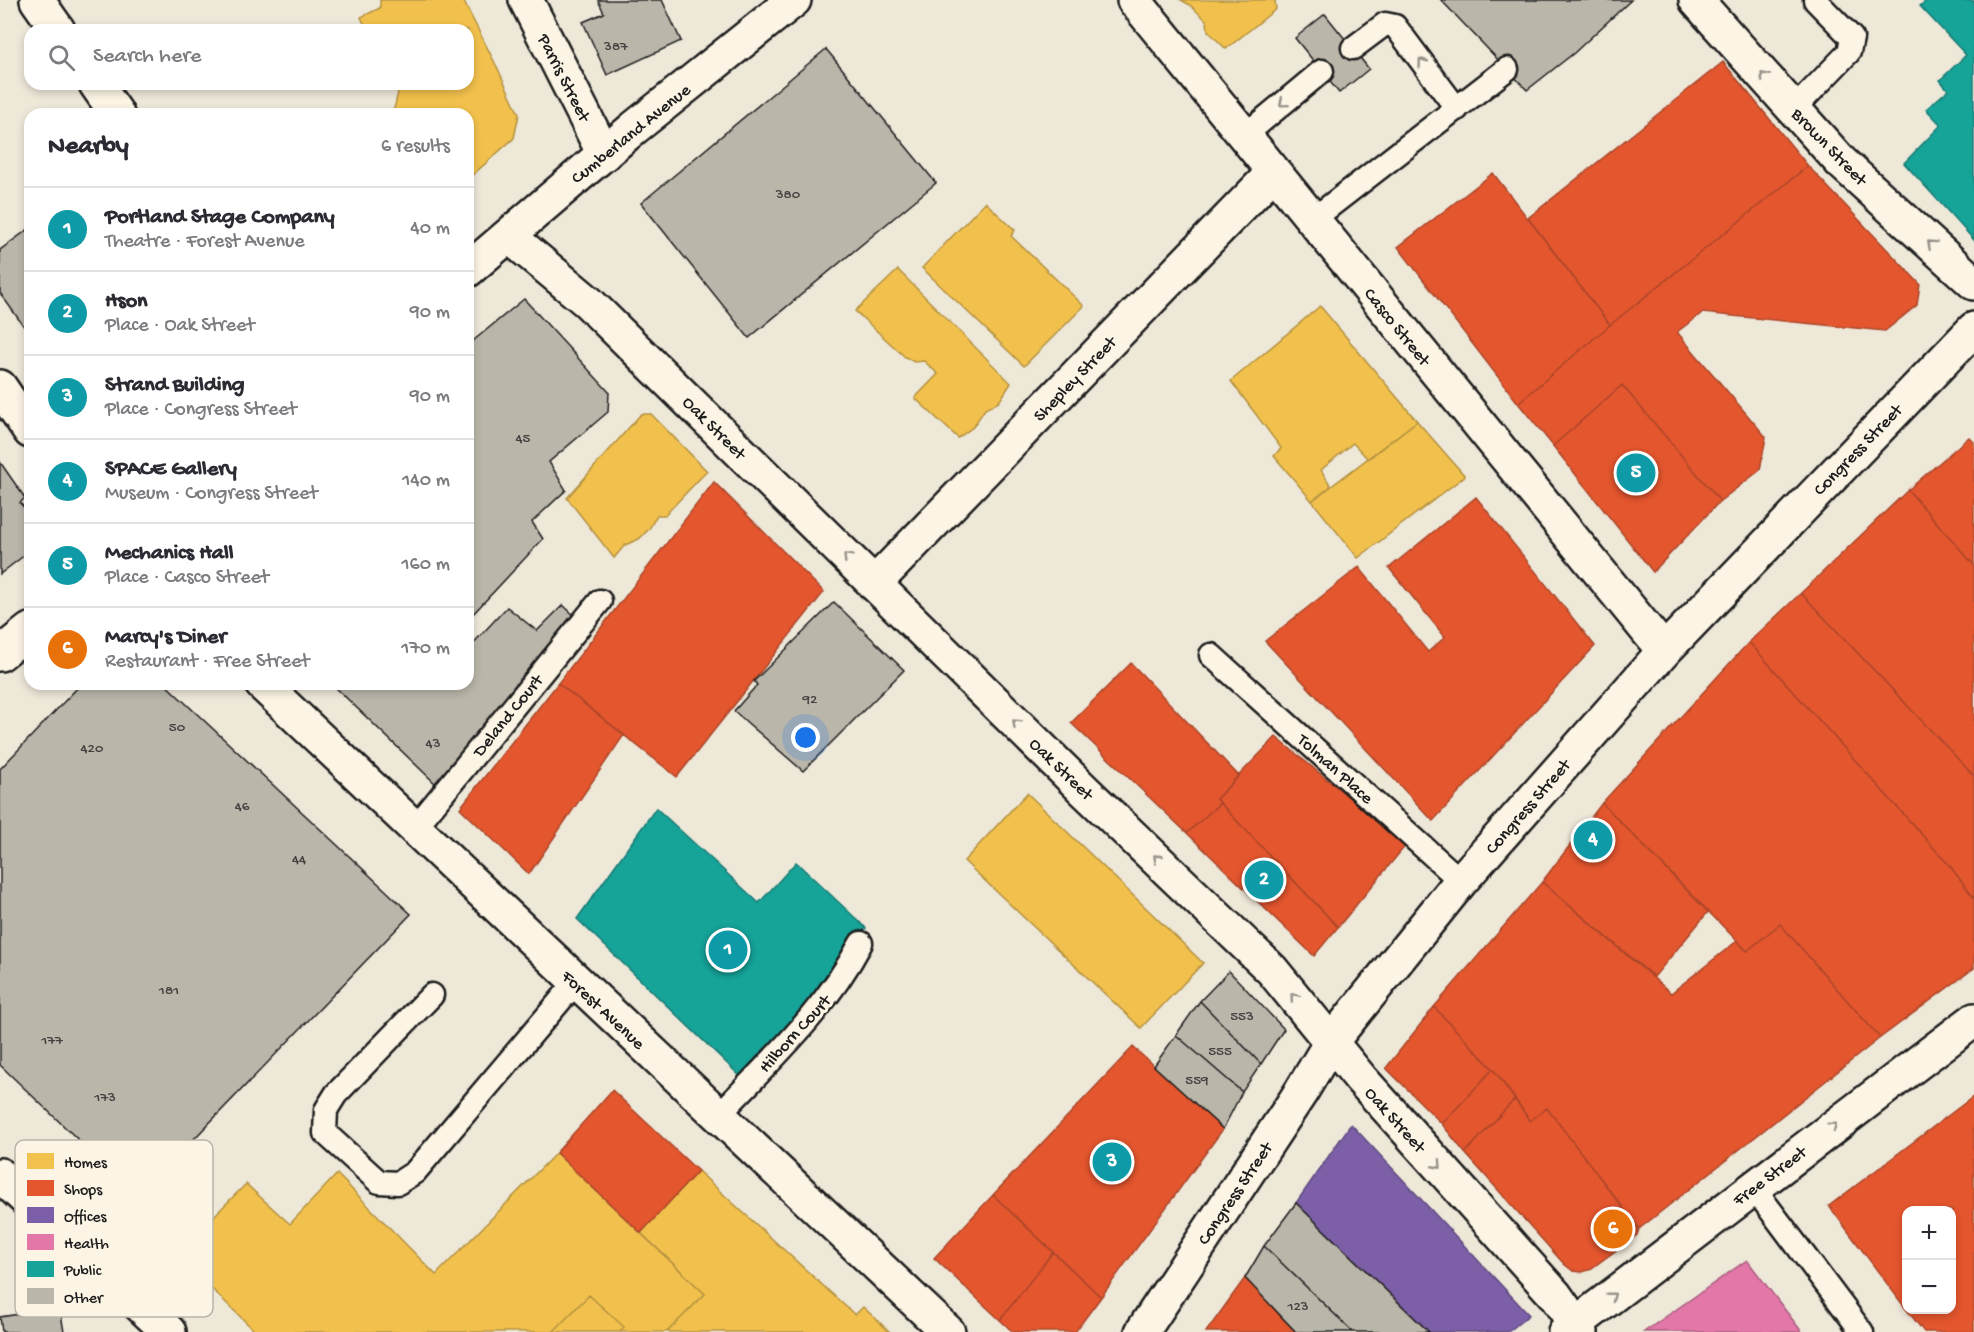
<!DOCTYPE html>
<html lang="en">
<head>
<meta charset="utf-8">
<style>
  body { margin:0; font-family:"Gochi Hand",sans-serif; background:#f2f2f3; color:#2b2b33 }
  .controls { position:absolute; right:18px; bottom:18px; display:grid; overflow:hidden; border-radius:12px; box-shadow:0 3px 9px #0003 }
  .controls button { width:54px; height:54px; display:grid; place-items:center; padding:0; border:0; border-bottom:2px solid #e1e1e2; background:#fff; color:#2b2b33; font:30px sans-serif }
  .you { position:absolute; left:806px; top:738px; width:21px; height:21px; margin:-15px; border:4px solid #fff; border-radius:50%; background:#1a73e8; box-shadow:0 0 0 9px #1a73e833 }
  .badge { display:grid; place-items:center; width:39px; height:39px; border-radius:50%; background:#c8321e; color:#fff; font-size:20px; font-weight:700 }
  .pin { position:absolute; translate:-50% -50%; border:3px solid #fff; box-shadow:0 2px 6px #0006 }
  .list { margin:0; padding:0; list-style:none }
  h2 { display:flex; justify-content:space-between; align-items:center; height:78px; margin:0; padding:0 24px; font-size:26px }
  h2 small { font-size:20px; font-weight:400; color:#7c7c81 }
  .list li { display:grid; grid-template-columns:39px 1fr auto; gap:18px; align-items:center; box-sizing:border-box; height:84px; padding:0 24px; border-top:2px solid #e1e1e2 }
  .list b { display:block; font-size:22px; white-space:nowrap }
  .list p { margin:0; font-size:20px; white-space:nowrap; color:#7c7c81 }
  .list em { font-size:20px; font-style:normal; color:#7c7c81 }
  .icon { flex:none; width:33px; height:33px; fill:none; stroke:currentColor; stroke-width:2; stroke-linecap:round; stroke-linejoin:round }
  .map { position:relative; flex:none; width:1974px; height:1332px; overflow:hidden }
  .search { position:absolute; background:#fff; box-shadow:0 3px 9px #0003; left:24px; top:24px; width:450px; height:66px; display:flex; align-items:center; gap:15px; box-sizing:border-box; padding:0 21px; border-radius:18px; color:#7c7c81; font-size:22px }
  .panel { position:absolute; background:#fff; box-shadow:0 3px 9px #0003; left:24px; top:108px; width:450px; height:582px; border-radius:18px }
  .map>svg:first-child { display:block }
  .homes { fill:#f2c14e; stroke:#b2903f; stroke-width:1.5 }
  .shops { fill:#e4572e; stroke:#a84529; stroke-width:1.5 }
  .offices { fill:#7b5ea7; stroke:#5e4a7d; stroke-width:1.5 }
  .health { fill:#e377a8; stroke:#a75c7e; stroke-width:1.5 }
  .public { fill:#17a398; stroke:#187a73; stroke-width:1.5 }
  .building { fill:#bab6aa; stroke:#1c1c1c; stroke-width:1.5 }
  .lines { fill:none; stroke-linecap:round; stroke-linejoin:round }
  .service-casing { stroke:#1c1c1c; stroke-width:27 }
  .minor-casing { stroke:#1c1c1c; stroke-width:38 }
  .tertiary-casing { stroke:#1c1c1c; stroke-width:38 }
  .secondary-casing { stroke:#1c1c1c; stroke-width:38 }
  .primary-casing { stroke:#1c1c1c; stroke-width:38 }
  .service { stroke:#fcf5e5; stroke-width:22 }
  .minor { stroke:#fcf5e5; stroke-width:33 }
  .tertiary { stroke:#fcf5e5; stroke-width:33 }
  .secondary { stroke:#fcf5e5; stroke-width:33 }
  .primary { stroke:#fcf5e5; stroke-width:33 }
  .oneway { stroke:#97938b }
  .labels { text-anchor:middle; stroke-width:6; stroke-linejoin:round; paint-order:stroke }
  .number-label { font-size:15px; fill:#444240 }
  .street-label { font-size:18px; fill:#1c1c1c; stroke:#fcf5e5 }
  .key { fill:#fcf5e5; stroke:#b9b4a9; stroke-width:1.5 }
  .key-label { font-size:16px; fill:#1c1c1c }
</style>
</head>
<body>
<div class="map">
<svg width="1974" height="1332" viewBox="0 0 1974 1332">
  <rect width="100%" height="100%" fill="#eee8d9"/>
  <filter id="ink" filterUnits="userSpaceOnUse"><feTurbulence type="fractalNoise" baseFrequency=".0167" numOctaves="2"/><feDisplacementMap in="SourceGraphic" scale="12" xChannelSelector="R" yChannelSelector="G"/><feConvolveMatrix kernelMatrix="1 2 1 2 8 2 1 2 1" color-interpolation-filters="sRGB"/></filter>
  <g filter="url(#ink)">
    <!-- homes -->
    <path class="homes" d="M 380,0 L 463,0 L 498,69 L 519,114 L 514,138 L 468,179 L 468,114 L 388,114 L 394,109 L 398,93 L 394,84 L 468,84 L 468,30 L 367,30 L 361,17 L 380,8 Z
      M 1181,0 L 1276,0 L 1275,1 L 1276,9 L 1226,49 L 1208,31 L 1207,21 L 1190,5 Z
      M 985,202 L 1015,230 L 1011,236 L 1084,306 L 1024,366 L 922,268 Z
      M 898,270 L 1011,383 L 999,402 L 985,409 L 973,427 L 958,438 L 915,398 L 938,374 L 924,361 L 914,362 L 905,357 L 855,311 Z
      M 1320,306 L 1417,421 L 1368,459 L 1353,443 L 1321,470 L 1331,486 L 1312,501 L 1274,456 L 1281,448 L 1231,381 Z
      M 641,414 L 651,414 L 707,471 L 665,515 L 657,515 L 649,529 L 639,539 L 625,545 L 614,558 L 567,498 Z
      M 1417,421 L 1465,476 L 1358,558 L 1312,501 Z
      M 1027,793 L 1203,963 L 1141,1028 L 964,861 Z
      M 556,1153 L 705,1294 L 667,1332 L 620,1332 L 624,1327 L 589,1295 L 553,1332 L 256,1332 L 176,1254 L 246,1184 L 290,1224 L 337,1174 L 436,1275 Z
      M 698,1171 L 855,1315 L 863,1307 L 890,1332 L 667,1332 L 705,1294 L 641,1233 Z
      M 589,1295 L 624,1327 L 620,1332 L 553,1332 Z"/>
    <!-- shops -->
    <path class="shops" d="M 1723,62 L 1808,166 L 1610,325 L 1528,218 Z
      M 1808,166 L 1920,284 L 1917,305 L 1885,331 L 1702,313 L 1677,332 L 1766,437 L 1760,470 L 1720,501 L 1622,385 L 1553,446 L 1518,403 L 1610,325 Z
      M 1493,173 L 1610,325 L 1518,403 L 1398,247 Z
      M 1622,385 L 1720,501 L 1653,572 L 1553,446 Z
      M 1969,437 L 1974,442 L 1974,565 L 1908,490 Z
      M 714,482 L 824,592 L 677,777 L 558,683 Z
      M 1908,490 L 1974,565 L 1974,776 L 1801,593 Z
      M 1476,497 L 1595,646 L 1433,821 L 1265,641 L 1359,567 L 1428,652 L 1445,637 L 1389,568 Z
      M 1801,593 L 1974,776 L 1974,898 L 1950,866 L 1749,642 Z
      M 1749,642 L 1950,866 L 1974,898 L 1974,968 L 1880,1038 L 1780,924 L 1747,951 L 1602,803 Z
      M 1131,663 L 1239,776 L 1216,799 L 1220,803 L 1187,833 L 1071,723 Z
      M 558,683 L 624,735 L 529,874 L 460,808 Z
      M 1276,737 L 1406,845 L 1338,927 L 1216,799 Z
      M 1220,803 L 1338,927 L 1314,956 L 1187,833 Z
      M 1602,803 L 1708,912 L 1654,977 L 1542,882 Z
      M 1542,882 L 1671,993 L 1737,941 L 1747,951 L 1780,924 L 1880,1038 L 1639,1229 L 1547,1108 L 1530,1121 L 1493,1069 L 1434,1007 Z
      M 1434,1007 L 1493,1069 L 1442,1124 L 1386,1068 Z
      M 1133,1047 L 1223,1129 L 1101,1297 L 993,1195 Z
      M 1493,1069 L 1515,1099 L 1465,1153 L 1442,1124 Z
      M 612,1090 L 698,1171 L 641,1233 L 556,1153 Z
      M 1974,1096 L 1974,1332 L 1924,1332 L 1907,1310 L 1952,1310 L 1952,1210 L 1906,1210 L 1906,1309 L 1829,1206 Z
      M 1515,1099 L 1530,1121 L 1547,1108 L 1639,1229 L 1637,1235 L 1589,1270 L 1582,1272 L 1573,1271 L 1564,1264 L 1465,1153 Z
      M 993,1195 L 1053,1252 L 1000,1320 L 934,1258 Z
      M 1053,1252 L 1101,1297 L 1075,1332 L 1013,1332 L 1000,1320 Z
      M 1245,1278 L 1296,1332 L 1206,1332 Z"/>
    <!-- offices -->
    <path class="offices" d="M 1351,1124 L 1529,1315 L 1508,1332 L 1429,1332 L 1296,1203 Z"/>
    <!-- health -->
    <path class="health" d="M 1747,1260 L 1802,1332 L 1644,1332 Z"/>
    <!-- public -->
    <path class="public" d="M 1927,0 L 1974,1 L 1974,240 L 1904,163 L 1941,125 L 1926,109 L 1948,90 L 1940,80 L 1966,55 L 1920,6 Z
      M 656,808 L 759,903 L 796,862 L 866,928 L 828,972 L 788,1034 L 744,1080 L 577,919 Z"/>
    <!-- building -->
    <path class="building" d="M 598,0 L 662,0 L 681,41 L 607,75 L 583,22 L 604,13 Z
      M 1441,0 L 1631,0 L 1574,53 L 1527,90 Z
      M 1325,14 L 1369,69 L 1339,93 L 1295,38 Z
      M 826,49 L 936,183 L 749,338 L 641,203 Z
      M 30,228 L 30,335 L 0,293 L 0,250 Z
      M 524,299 L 609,392 L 608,412 L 549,462 L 566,490 L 532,522 L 543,539 L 472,615 L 468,612 L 468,345 Z
      M 0,462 L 25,498 L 20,503 L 30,514 L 30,551 L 0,574 Z
      M 834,602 L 904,670 L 803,771 L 734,711 L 757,685 L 754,681 Z
      M 563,605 L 578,619 L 441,789 L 332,684 L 468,684 L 468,649 L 507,607 L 537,631 Z
      M 81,684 L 165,684 L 411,914 L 138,1197 L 0,1065 L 0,769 Z
      M 1229,971 L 1284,1029 L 1261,1064 L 1200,1001 Z
      M 1200,1001 L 1261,1064 L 1242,1092 L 1176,1035 Z
      M 1176,1035 L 1242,1092 L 1223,1129 L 1154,1066 Z
      M 1296,1203 L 1429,1332 L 1353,1332 L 1264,1246 Z
      M 1264,1246 L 1353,1332 L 1296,1332 L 1245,1278 Z
      M 60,1308 L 64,1332 L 2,1332 L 0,1317 Z"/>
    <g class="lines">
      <defs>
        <path id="service" d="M 1353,48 L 1385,24 L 1395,26 L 1457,109
          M 1794,109 L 1849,52 L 1852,38 L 1815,0
          M 1245,135 L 1322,71
          M 1312,220 L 1507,69
          M 1211,655 L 1461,881
          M 414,829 L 600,601
          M 432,995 L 336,1094 L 326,1110 L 325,1133 L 379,1182 L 398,1183 L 415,1172 L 576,982
          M 718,1116 C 771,1060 824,1012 861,943
          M 1753,1187 L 1862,1332"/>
        <path id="minor" d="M 37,0 L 58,30
          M 526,0 L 604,154
          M 1134,0 L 1664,651
          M 1696,0 L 1841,162 L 1974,283
          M 96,84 L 117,114
          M 509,236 L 588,302 L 1085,791 L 1272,970 L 1361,1079 L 1555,1295 L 1581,1332
          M 874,584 L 1274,172
          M 1565,1332 L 1974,1020"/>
        <path id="tertiary" d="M 0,387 L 30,431
          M 262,684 L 948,1332"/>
        <path id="secondary" d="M 468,270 L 634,128 L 794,0
          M 0,654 L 30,630
          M 1142,1332 L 1301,1092 L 1331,1042 L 1461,881 L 1664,651 L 1974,329"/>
        <path id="primary" d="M 0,1175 L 169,1332"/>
      </defs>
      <!-- service casing -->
      <use href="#service" class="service-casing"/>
      <!-- minor casing -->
      <use href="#minor" class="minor-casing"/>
      <!-- tertiary casing -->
      <use href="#tertiary" class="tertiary-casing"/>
      <!-- secondary casing -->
      <use href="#secondary" class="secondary-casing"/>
      <!-- primary casing -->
      <use href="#primary" class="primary-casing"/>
      <!-- service -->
      <use href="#service" class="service"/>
      <!-- minor -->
      <use href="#minor" class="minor"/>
      <!-- tertiary -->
      <use href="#tertiary" class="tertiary"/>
      <!-- secondary -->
      <use href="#secondary" class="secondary"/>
      <!-- primary -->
      <use href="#primary" class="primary"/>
    </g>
    <!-- one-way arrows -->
    <defs><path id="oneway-chevron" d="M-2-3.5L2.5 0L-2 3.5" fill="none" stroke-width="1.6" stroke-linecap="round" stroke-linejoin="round" transform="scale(1.5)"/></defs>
    <g class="oneway">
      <use href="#oneway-chevron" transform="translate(1422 62) rotate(-127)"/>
      <use href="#oneway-chevron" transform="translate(1764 76) rotate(-132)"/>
      <use href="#oneway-chevron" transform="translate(1283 103) rotate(140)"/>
      <use href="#oneway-chevron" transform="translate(1931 244) rotate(-138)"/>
      <use href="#oneway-chevron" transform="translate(847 557) rotate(-135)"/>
      <use href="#oneway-chevron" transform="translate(1016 723) rotate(-136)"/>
      <use href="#oneway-chevron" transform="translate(1157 858) rotate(-137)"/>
      <use href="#oneway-chevron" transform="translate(1294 997) rotate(-130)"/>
      <use href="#oneway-chevron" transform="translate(1833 1126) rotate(-37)"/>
      <use href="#oneway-chevron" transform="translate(1438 1165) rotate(48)"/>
      <use href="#oneway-chevron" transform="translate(1612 1296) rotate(-38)"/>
    </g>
  </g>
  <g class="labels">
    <!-- number labels -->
    <g class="number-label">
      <text x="616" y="50">387</text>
      <text x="788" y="198">380</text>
      <text x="523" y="442">45</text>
      <text x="810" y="703">92</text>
      <text x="177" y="731">50</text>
      <text x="433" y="747">43</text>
      <text x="92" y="752">420</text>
      <text x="242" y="810">46</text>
      <text x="299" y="863">44</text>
      <text x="169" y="994">181</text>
      <text x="1242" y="1020">553</text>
      <text x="52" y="1044">177</text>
      <text x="1220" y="1055">555</text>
      <text x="1197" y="1084">559</text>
      <text x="105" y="1101">173</text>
      <text x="1298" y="1310">123</text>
    </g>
    <!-- street labels -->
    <g class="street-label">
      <text transform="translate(565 77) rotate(63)" y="6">Parris Street</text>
      <text transform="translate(630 133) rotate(-39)" y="6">Cumberland Avenue</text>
      <text transform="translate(1830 146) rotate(46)" y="6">Brown Street</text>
      <text transform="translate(1398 326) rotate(51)" y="6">Casco Street</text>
      <text transform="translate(1074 378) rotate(-46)" y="6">Shepley Street</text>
      <text transform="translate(715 427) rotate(45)" y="6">Oak Street</text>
      <text transform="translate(1857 449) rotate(-46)" y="6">Congress Street</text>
      <text transform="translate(507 715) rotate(-51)" y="6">Deland Court</text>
      <text transform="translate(1062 768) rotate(44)" y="6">Oak Street</text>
      <text transform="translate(1336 768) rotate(42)" y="6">Tolman Place</text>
      <text transform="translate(1527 806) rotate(-49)" y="6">Congress Street</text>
      <text transform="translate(604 1009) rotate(43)" y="6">Forest Avenue</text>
      <text transform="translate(794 1033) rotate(-48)" y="6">Hilborn Court</text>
      <text transform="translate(1396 1119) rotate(48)" y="6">Oak Street</text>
      <text transform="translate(1769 1175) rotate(-37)" y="6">Free Street</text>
      <text transform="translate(1234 1193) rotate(-56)" y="6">Congress Street</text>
    </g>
  </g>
  <!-- legend -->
  <rect x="15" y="1140" width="198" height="177" rx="9" class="key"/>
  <rect x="27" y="1153" width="27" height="16" fill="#f2c14e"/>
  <rect x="27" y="1180" width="27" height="16" fill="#e4572e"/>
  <rect x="27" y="1207" width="27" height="16" fill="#7b5ea7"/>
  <rect x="27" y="1234" width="27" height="16" fill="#e377a8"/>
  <rect x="27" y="1261" width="27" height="16" fill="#17a398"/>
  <rect x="27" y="1288" width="27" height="16" fill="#bab6aa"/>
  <g class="key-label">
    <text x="64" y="1167">Homes</text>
    <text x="64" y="1194">Shops</text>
    <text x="64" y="1221">Offices</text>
    <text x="64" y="1248">Health</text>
    <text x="64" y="1275">Public</text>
    <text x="64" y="1302">Other</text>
  </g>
</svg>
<div class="controls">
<button>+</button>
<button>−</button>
</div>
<div class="you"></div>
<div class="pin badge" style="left:728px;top:950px;background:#0f9aa8">1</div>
<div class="pin badge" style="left:1264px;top:880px;background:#0f9aa8">2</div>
<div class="pin badge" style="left:1112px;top:1162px;background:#0f9aa8">3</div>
<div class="pin badge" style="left:1593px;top:840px;background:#0f9aa8">4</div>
<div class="pin badge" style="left:1636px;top:473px;background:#0f9aa8">5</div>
<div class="pin badge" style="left:1613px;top:1229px;background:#e8710a">6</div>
<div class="search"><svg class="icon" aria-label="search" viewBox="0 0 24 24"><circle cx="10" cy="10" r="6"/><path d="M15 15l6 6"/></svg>Search here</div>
<section class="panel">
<h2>Nearby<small>6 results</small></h2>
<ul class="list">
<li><span class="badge" style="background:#0f9aa8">1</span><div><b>Portland Stage Company</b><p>Theatre · Forest Avenue</p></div><em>40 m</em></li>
<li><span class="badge" style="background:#0f9aa8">2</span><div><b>Hson</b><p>Place · Oak Street</p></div><em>90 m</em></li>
<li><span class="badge" style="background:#0f9aa8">3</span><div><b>Strand Building</b><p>Place · Congress Street</p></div><em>90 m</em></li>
<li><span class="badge" style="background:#0f9aa8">4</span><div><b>SPACE Gallery</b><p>Museum · Congress Street</p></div><em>140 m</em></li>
<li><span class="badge" style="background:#0f9aa8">5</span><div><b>Mechanics Hall</b><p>Place · Casco Street</p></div><em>160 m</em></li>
<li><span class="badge" style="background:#e8710a">6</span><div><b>Marcy's Diner</b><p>Restaurant · Free Street</p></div><em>170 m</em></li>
</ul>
</section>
</div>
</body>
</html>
